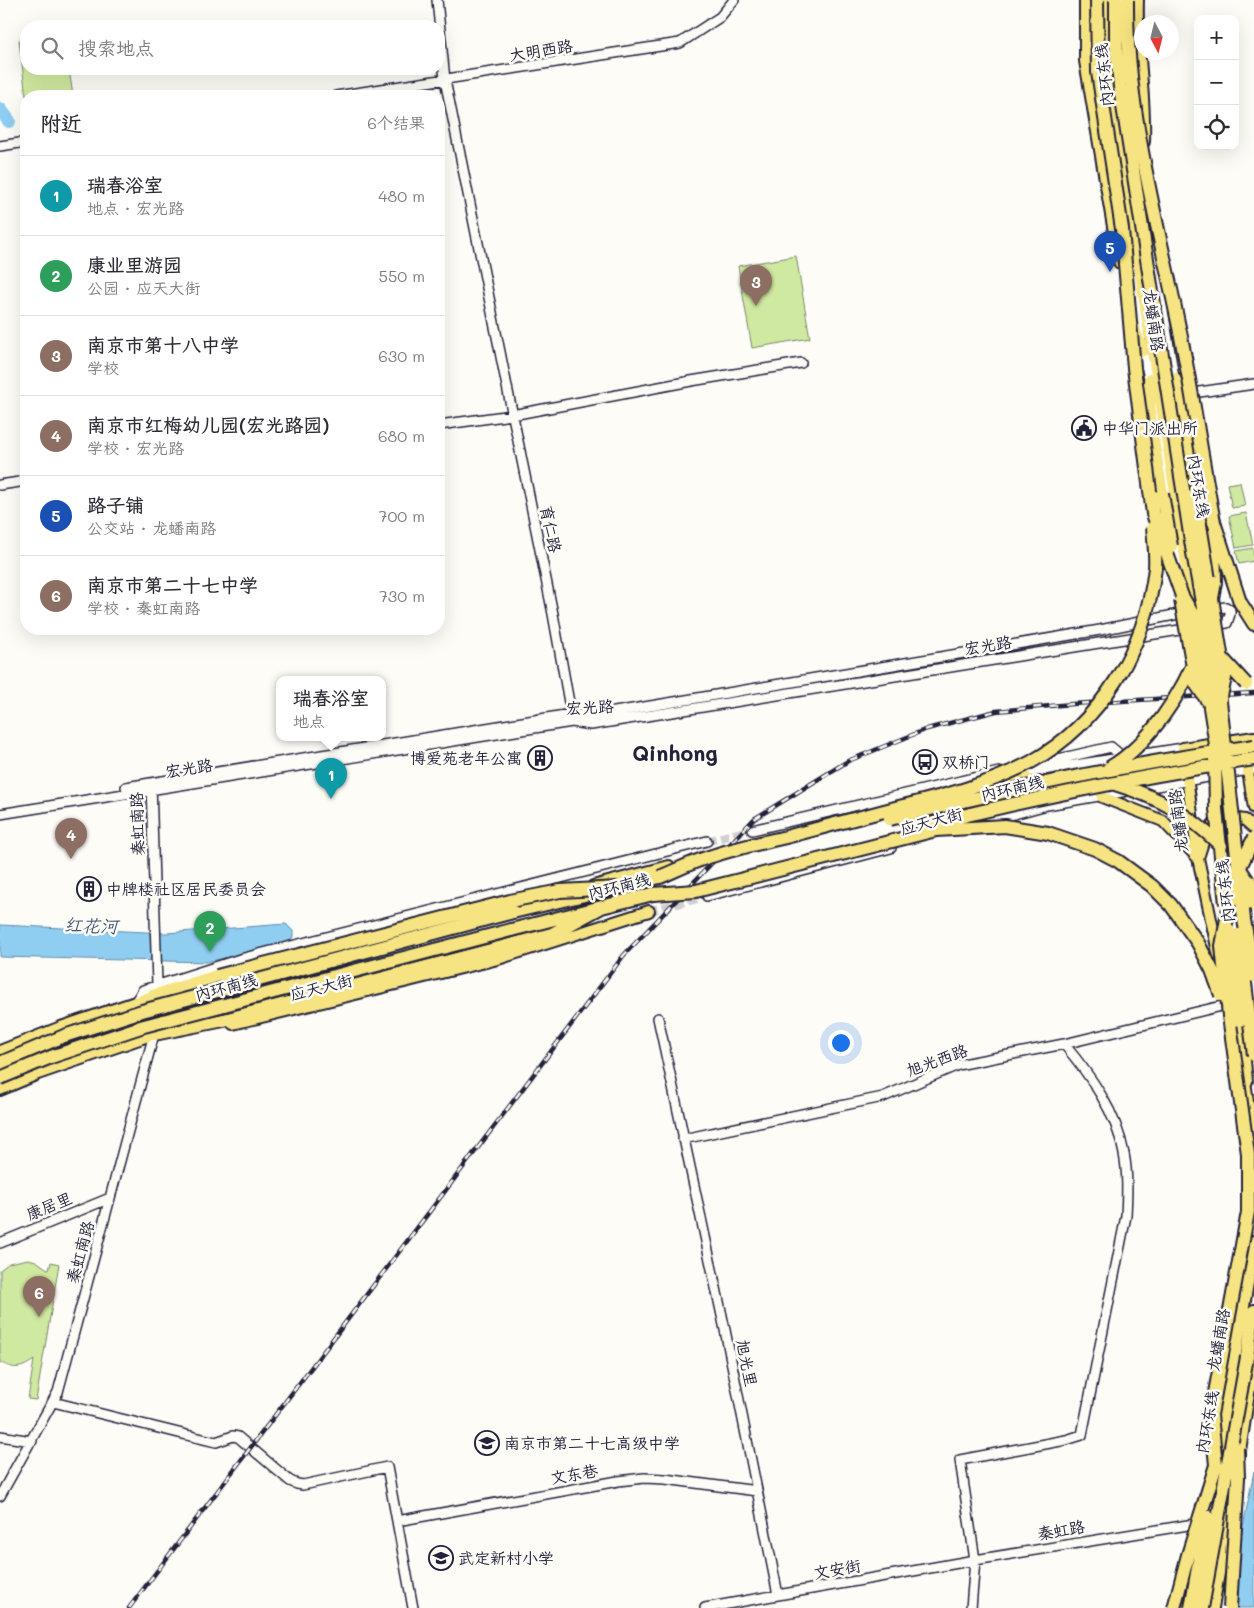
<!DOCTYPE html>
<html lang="zh">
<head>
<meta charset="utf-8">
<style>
  body { margin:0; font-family:Mali,"LXGW WenKai TC",sans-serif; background:#f2f2f3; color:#2b2b33 }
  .controls { position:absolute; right:15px; top:15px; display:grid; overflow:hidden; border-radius:10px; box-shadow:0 5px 20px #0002 }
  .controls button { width:45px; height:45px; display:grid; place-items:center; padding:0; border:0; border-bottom:1px solid #e1e1e2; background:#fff; color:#2b2b33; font:25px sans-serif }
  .compass { position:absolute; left:1134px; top:15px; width:45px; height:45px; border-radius:50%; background:#fff; box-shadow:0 5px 20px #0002; rotate:173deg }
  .you { position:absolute; left:840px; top:1042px; width:18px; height:18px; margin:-12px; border:4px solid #fff; border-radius:50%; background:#1a73e8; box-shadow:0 0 0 8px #1a73e833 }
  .badge { display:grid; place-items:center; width:32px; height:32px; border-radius:50%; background:#22223b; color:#fff; font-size:16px; font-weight:700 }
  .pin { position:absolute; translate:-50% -41px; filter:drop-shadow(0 1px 2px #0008) }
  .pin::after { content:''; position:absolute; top:26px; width:18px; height:15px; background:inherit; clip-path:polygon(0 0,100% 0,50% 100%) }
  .popup { position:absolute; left:276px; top:676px; width:110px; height:65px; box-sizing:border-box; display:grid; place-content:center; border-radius:10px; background:#fff; filter:drop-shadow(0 1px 4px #0005); font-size:16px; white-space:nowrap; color:#7c7c81 }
  .popup b { font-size:19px; color:#2b2b33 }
  .popup::after { content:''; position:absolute; left:50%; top:100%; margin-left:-10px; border:10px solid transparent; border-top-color:#fff }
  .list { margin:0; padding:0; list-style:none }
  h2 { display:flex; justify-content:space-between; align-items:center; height:65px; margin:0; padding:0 20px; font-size:21px }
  h2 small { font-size:16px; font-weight:400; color:#7c7c81 }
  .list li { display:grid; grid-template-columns:32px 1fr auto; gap:15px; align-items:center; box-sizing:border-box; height:80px; padding:0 20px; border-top:1px solid #e1e1e2 }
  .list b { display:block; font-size:19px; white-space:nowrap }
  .list p { margin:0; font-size:16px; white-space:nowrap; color:#7c7c81 }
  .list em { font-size:16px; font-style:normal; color:#7c7c81 }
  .icon { flex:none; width:28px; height:28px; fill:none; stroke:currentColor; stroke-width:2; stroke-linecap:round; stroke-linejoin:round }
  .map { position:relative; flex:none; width:1254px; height:1608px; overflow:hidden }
  .search { position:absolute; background:#fff; box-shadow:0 5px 20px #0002; left:20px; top:20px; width:425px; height:55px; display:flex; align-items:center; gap:12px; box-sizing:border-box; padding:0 18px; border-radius:20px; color:#7c7c81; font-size:19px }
  .panel { position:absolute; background:#fff; box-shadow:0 5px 20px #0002; left:20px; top:90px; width:425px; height:545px; border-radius:20px }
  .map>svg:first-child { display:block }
  .green { fill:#d0e9a0; stroke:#79866e }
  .water { fill:#8fcef0; stroke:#6389a8 }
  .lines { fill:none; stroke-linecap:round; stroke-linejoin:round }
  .river { stroke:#8fcef0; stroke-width:14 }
  .minor-tunnel { stroke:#d1d0d1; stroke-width:9; stroke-dasharray:9 4.5; stroke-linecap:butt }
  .minor-casing { stroke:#22223b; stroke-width:12 }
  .major-casing { stroke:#22223b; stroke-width:14 }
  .highway-casing { stroke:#22223b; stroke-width:16 }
  .minor { stroke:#fdfcf7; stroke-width:9 }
  .major { stroke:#f6e381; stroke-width:10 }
  .highway { stroke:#f6e381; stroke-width:12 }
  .rail-casing { stroke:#22223b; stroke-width:4.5 }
  .rail { stroke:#fdfcf7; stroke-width:2.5; stroke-dasharray:8; stroke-linecap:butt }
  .highway-bridge-casing { stroke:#22223b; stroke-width:16; stroke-linecap:butt }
  .highway-bridge { stroke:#f6e381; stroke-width:12 }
  .labels { text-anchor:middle; stroke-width:5; stroke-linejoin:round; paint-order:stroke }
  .street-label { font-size:16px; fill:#22223b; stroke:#fdfcf7 }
  .poi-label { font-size:16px; fill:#22223b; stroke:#fdfcf7; text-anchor:start }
  .water-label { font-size:18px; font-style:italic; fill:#435671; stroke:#fdfcf7 }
  .district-label { font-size:21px; font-weight:bold; fill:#22223b; stroke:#fdfcf7 }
</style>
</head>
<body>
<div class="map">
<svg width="1254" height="1608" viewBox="0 0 1254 1608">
  <rect width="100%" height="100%" fill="#fdfcf7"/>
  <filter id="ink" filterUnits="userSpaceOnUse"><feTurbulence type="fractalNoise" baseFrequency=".02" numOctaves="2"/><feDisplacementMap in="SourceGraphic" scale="10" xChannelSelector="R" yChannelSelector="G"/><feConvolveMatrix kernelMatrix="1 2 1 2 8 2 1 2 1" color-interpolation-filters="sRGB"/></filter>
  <g filter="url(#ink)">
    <!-- green -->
    <path class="green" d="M 26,29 L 26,69 L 69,69 L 73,96 L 26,96 L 19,41 Z
      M 796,256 L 810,338 L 752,348 L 738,266 Z
      M 1240,482 L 1245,506 L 1232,508 L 1227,484 Z
      M 1246,513 L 1253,545 L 1236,548 L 1229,516 Z
      M 1253,548 L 1254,561 L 1239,564 L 1236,551 Z
      M 28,1259 L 36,1261 L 49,1270 L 51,1262 L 59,1264 L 36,1400 L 28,1399 L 34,1360 C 21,1369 14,1370 0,1362 L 0,1270 L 9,1263 Z"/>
    <!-- water -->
    <path class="water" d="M 286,924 L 293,931 L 293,937 L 288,944 L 206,962 L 0,957 L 0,925 L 166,933 Z
      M 1254,1471 L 1254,1608 L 1227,1608 Z"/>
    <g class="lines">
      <!-- river -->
      <path class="river" d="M 0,109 L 9,121"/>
      <!-- minor-tunnel -->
      <path class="minor-tunnel" d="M 707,841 L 752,830
        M 649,911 L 707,896"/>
      <defs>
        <path id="minor" d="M 437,0 L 445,80 L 553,614 L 572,719
          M 336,96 L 680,43 L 720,17 L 734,0
          M 0,146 L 26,142
          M 1146,202 L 1175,384
          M 1128,231 L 1142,350 L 1151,386
          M 1186,394 L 1254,384
          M 1153,401 L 1182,571
          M 439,425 L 512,415 L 691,381 L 801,363
          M 0,485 L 26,481
          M 1210,609 L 1226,607 L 1230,610 L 1230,614 L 1227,623 L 1212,625
          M 1032,765 L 1111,747 L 1123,757
          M 1018,774 L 1183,748
          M 151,783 L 157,985
          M 126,787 L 571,714 L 591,716 L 1100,630 L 1179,614
          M 0,814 L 572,722 L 591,725 L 1192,628
          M 981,823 L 1047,805 L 1254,769
          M 752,830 L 999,772
          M 707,896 L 891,848
          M 136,1001 L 143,990 L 240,959 L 707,841
          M 658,1018 L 724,1325 L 778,1595
          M 683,1139 L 883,1097 L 958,1065 L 1064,1044 L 1230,1004
          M 0,1243 L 110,1198
          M 53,1402 L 203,1439 L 216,1442 L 233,1436 L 238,1437 L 290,1481 L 297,1484 L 303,1485 L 387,1467 L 413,1608
          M 0,1436 L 32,1441
          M 0,1496 L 58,1392 L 154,1034 L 153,1004
          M 397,1521 L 618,1481 L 644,1478 L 665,1479 L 757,1491
          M 705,1608 L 975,1560 L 960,1460 L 1066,1440 L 1082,1435 L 1126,1216 C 1127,1195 1128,1174 1124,1154 C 1117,1113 1090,1075 1064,1044
          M 971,1608 L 975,1560 L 1200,1523"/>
        <path id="major" d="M 1243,740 L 1254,808
          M 1102,797 L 1163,821 L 1198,858 L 1205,836 L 1214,823 L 1230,818 L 1245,820 L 1254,828
          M 593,886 L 669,866
          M 1219,957 L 1198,858 L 1183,748 L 1254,737
          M 233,1024 L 498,959 L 649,911
          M 0,1051 L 61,1027 L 159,994
          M 1244,1074 L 1253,1137 L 1254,1155
          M 0,1090 L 38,1074 L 154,1034 L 162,1033
          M 1239,1457 L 1254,1362
          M 1183,1608 L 1193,1559
          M 1213,1608 L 1232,1498"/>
        <path id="highway" d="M 1086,0 L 1086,61 L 1120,262
          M 1107,0 C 1107,71 1121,140 1131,210 C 1151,342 1174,473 1193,605
          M 1137,0 C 1135,48 1145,95 1143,142
          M 1132,323 L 1142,350
          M 1174,378 L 1181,395 L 1195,494
          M 1150,380 L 1149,416 L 1162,494
          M 1214,522 L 1240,602 L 1254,624
          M 1214,534 L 1215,582
          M 985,786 L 1026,778
          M 513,912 L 660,877
          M 511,930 L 653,894
          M 153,996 L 217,976
          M 1240,1020 L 1246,1081
          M 154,1034 L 224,1020 L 552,934 L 600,908
          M 1247,1357 L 1254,1311
          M 1217,1458 L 1254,1242"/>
      </defs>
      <!-- minor casing -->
      <use href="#minor" class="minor-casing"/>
      <!-- major casing -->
      <use href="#major" class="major-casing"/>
      <!-- highway casing -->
      <use href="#highway" class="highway-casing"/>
      <!-- minor -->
      <use href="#minor" class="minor"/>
      <!-- major -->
      <use href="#major" class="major"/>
      <!-- highway -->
      <use href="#highway" class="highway"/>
      <defs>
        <path id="rail" d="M 129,1608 L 624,955 L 754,819 L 848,761 L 927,729 L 996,711 L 1072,704 L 1254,693"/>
      </defs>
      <!-- rail casing -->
      <use href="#rail" class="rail-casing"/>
      <!-- rail -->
      <use href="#rail" class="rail"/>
      <defs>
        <path id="highway-bridge" d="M 1097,0 L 1098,72 L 1122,229 L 1134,368 L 1153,514 L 1182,596 L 1197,622 L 1222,658 L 1246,684
          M 1116,0 L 1116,45 L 1120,87 L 1193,553 L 1220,701 L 1244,920 L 1254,976
          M 1127,0 C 1126,113 1158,222 1180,332 C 1193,395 1202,459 1214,522
          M 1162,494 L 1171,546
          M 1195,494 L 1225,678 L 1221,696
          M 1181,600 L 1196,684 L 1207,700
          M 1208,620 L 1215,582
          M 1197,625 L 1218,758
          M 1215,757 L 1216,809 L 1226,904
          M 1109,768 C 1150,744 1183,692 1200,648
          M 1115,784 C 1158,797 1189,814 1221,846
          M 890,819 C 1010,788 1131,764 1254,746
          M 927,825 C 1035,797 1144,776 1254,759
          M 1240,869 L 1254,890
          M 660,877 C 677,870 694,861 712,856 C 736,848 761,843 786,837 C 823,827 861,817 899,807 C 944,796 990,784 1031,762 C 1101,723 1146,648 1155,568 C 1156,555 1154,540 1153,527
          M 1251,882 L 1254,905
          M 653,894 L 696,891 L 936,830 L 1005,826 L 1048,833 L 1095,849 L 1118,861 L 1152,886 L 1171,905 L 1198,943 L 1212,970 L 1221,995
          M 1229,931 L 1240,1020
          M 1239,935 L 1254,1055
          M 217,976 L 510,901 L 560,891 L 618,888
          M 0,1063 L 64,1036 L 142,1011 L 513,912
          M 0,1078 L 51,1057 L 144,1026 L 511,930
          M 1174,1608 L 1188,1555 L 1216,1465 L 1211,1415 L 1248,1212 L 1248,1154 L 1229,1016 L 1222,946 L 1230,902 L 1238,871 L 1254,838
          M 1191,1608 L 1207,1516
          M 1202,1608 L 1247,1357
          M 1230,1608 L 1238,1478 L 1237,1448"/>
      </defs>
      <!-- highway-bridge casing -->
      <use href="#highway-bridge" class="highway-bridge-casing"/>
      <!-- highway-bridge -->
      <use href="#highway-bridge" class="highway-bridge"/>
    </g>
  </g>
  <!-- icons -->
  <defs>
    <symbol id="civic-ring" viewBox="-11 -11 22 22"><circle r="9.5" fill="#fdfcf7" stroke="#22223b" stroke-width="1.5"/><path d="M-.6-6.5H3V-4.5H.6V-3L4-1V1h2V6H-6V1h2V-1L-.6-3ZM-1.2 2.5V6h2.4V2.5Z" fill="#22223b"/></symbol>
    <symbol id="building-ring" viewBox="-11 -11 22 22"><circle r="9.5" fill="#fdfcf7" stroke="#22223b" stroke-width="1.5"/><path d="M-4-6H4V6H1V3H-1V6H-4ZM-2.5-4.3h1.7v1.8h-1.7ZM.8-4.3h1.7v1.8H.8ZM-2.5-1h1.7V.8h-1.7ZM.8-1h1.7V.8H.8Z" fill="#22223b"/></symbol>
    <symbol id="bus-ring" viewBox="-11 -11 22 22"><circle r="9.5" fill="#fdfcf7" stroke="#22223b" stroke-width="1.5"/><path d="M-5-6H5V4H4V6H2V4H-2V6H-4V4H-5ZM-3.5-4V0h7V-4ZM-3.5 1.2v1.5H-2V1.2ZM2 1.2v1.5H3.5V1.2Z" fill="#22223b"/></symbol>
    <symbol id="school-ring" viewBox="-11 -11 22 22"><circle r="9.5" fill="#fdfcf7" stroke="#22223b" stroke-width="1.5"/><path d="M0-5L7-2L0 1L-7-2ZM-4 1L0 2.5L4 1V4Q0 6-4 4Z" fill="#22223b"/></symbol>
  </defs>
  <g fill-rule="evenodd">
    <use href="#civic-ring" x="1070" y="414" width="28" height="28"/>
    <use href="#building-ring" x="526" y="744" width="28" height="28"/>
    <use href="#bus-ring" x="911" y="748" width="28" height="28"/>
    <use href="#building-ring" x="75" y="875" width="28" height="28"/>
    <use href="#school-ring" x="473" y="1429" width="28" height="28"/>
    <use href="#school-ring" x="427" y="1544" width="28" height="28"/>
  </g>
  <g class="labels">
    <!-- street labels -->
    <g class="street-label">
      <text transform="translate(541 50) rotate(-9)" y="6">大明西路</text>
      <text transform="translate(1104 75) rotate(-96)" y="6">内环东线</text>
      <text transform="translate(1154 320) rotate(82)" y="6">龙蟠南路</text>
      <text transform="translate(1199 486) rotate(81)" y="6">内环东线</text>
      <text transform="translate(551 529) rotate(78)" y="6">育仁路</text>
      <text transform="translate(988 645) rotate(-9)" y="6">宏光路</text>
      <text transform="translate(590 707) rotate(-3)" y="6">宏光路</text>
      <text transform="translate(189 768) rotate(-9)" y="6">宏光路</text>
      <text transform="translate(1012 788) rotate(-13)" y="6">内环南线</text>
      <text transform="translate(931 821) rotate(-15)" y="6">应天大街</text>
      <text transform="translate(1178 821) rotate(-97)" y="6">龙蟠南路</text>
      <text transform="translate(137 824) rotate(-92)" y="6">秦虹南路</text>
      <text transform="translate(619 886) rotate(-14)" y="6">内环南线</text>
      <text transform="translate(1225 891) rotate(-96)" y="6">内环东线</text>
      <text transform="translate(226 987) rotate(-15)" y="6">内环南线</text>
      <text transform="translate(321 987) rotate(-14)" y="6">应天大街</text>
      <text transform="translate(937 1060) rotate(-20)" y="6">旭光西路</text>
      <text transform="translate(49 1206) rotate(-22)" y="6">康居里</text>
      <text transform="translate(80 1252) rotate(-75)" y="6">秦虹南路</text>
      <text transform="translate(1218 1340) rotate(-80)" y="6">龙蟠南路</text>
      <text transform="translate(747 1363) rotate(79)" y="6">旭光里</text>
      <text transform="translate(1207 1422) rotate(-80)" y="6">内环东线</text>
      <text transform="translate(574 1474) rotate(-10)" y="6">文东巷</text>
      <text transform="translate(1061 1530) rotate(-10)" y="6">秦虹路</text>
      <text transform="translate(837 1569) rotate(-10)" y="6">文安街</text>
    </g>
    <!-- poi labels -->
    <g class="poi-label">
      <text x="1102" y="434">中华门派出所</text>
      <text x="522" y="764" text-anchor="end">博爱苑老年公寓</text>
      <text x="942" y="768">双桥门</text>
      <text x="106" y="895">中牌楼社区居民委员会</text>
      <text x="504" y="1449">南京市第二十七高级中学</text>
      <text x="458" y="1564">武定新村小学</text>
    </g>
    <!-- water labels -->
    <g class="water-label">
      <text transform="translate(91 926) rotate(2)" y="6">红花河</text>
    </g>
    <!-- district labels -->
    <g class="district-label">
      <text x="675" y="761">Qinhong</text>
    </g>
  </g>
</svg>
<div class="controls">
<button>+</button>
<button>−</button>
<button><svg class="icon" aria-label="locate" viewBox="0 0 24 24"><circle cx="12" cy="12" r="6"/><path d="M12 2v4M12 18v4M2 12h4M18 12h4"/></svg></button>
</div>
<svg class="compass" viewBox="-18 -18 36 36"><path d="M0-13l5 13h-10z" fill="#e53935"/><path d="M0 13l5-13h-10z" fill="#7c7c81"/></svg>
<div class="you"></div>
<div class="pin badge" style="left:331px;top:799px;background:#0f9aa8">1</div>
<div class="popup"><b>瑞春浴室</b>地点</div>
<div class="pin badge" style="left:210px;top:952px;background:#2e9e5b">2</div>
<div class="pin badge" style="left:756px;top:306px;background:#8d6e63">3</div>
<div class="pin badge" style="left:71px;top:859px;background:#8d6e63">4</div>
<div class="pin badge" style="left:1110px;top:272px;background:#1a4fb4">5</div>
<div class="pin badge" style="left:39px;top:1317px;background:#8d6e63">6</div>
<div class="search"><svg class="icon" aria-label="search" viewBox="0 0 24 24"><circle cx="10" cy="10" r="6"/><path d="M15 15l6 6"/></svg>搜索地点</div>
<section class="panel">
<h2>附近<small>6个结果</small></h2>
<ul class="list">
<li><span class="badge" style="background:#0f9aa8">1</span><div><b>瑞春浴室</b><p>地点 · 宏光路</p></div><em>480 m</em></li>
<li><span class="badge" style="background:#2e9e5b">2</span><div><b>康业里游园</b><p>公园 · 应天大街</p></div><em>550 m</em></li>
<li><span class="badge" style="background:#8d6e63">3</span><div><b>南京市第十八中学</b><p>学校</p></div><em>630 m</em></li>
<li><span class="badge" style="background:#8d6e63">4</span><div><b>南京市红梅幼儿园(宏光路园)</b><p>学校 · 宏光路</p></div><em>680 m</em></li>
<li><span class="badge" style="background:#1a4fb4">5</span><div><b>路子铺</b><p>公交站 · 龙蟠南路</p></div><em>700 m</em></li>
<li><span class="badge" style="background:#8d6e63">6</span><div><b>南京市第二十七中学</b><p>学校 · 秦虹南路</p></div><em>730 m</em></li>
</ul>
</section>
</div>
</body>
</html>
